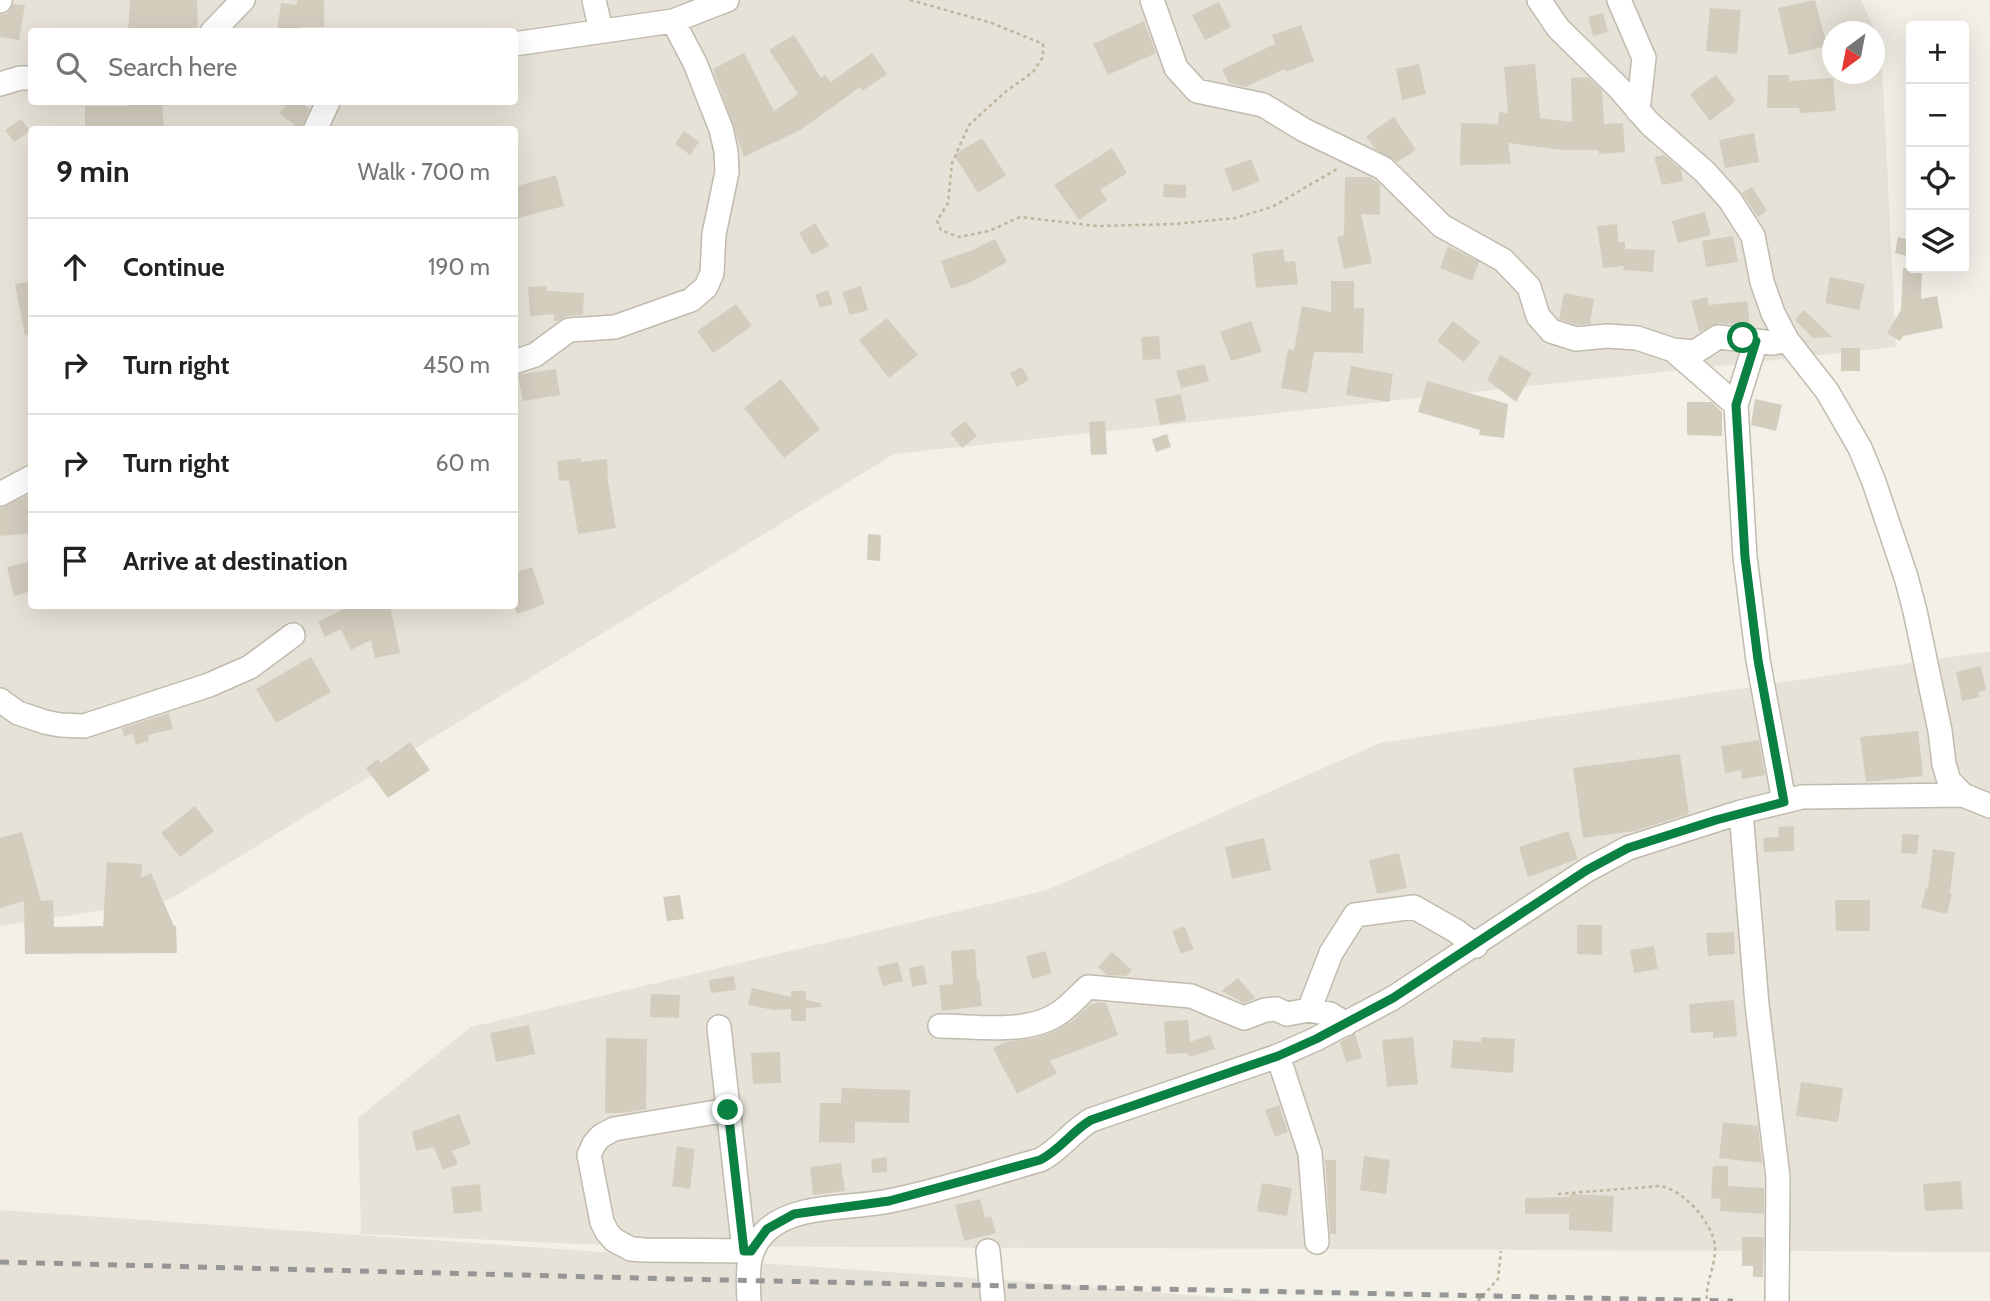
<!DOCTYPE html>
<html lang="en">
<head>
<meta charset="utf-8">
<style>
  body { margin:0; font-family:Cabin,sans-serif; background:#f2f2f2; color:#222 }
  .controls { position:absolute; right:21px; top:21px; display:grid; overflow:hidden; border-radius:7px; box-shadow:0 7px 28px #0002 }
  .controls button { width:63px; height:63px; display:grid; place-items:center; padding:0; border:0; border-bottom:2px solid #e0e0e0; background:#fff; color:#222; font:35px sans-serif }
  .compass { position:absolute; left:1822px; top:21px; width:63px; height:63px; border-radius:50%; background:#fff; box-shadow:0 7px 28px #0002; rotate:212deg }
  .stop { position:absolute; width:21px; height:21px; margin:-16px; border:5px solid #0b8043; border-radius:50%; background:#fff }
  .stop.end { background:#0b8043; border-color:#fff; box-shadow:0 2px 7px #0008 }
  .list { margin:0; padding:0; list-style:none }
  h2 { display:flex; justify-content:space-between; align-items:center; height:91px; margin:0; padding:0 28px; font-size:30px }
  h2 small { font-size:23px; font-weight:400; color:#767676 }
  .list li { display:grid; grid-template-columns:46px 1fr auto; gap:21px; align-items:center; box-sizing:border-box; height:98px; padding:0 28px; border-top:2px solid #e0e0e0 }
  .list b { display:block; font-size:26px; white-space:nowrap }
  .list em { font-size:23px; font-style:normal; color:#767676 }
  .icon { flex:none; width:38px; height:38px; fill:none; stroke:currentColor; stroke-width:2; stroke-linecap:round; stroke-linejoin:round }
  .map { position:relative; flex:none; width:1990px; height:1301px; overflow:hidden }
  .search { position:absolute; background:#fff; box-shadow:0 7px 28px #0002; left:28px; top:28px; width:490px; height:77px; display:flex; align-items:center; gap:18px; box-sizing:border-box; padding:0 24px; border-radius:7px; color:#767676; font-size:26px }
  .panel { position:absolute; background:#fff; box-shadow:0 7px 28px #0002; left:28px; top:126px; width:490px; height:483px; border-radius:7px }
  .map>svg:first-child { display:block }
  .residential { fill:#e6e2d7; fill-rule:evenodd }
  .building { fill:#d3cdbe }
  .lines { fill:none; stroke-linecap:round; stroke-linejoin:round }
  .minor-casing { stroke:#c0bbae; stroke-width:26 }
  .path { stroke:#beb59e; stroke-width:2.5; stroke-dasharray:3.5 3.5; stroke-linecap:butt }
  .minor { stroke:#fff; stroke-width:23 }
  .rail { stroke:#969696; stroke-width:5; stroke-dasharray:9 9; stroke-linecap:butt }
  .route { stroke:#0b8043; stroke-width:9 }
</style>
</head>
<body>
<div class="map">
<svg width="1990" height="1301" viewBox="0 0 1990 1301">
  <rect width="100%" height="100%" fill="#f3f0e8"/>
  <!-- residential -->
  <path class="residential" d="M 0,0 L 1861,0 L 1881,43 L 1896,347 L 894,454 L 169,900 L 0,926 ZM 32,32 L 514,32 L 514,102 L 32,102 ZM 1832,32 L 1874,32 L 1874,74 L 1832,74 ZM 32,130 L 514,130 L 514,606 L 32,606 Z
    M 1990,651 L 1990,1252 L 623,1246 L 361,1234 L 358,1118 L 471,1027 L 1047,890 L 1380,743 Z
    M 0,1210 L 1018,1281 L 1262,1301 L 0,1301 Z"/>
  <!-- building -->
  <path class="building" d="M 130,0 L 197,0 L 198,30 L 128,32 Z
    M 297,0 L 324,0 L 324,27 L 301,27 L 302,32 L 277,32 L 281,3 L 297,5 Z
    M 1815,0 L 1827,46 L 1789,55 L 1778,8 Z
    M 1219,2 L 1231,27 L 1205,40 L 1192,15 Z
    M 13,4 L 25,5 L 19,40 L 0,37 L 0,15 L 8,13 Z
    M 1710,8 L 1741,10 L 1737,54 L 1706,51 Z
    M 1603,13 L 1608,32 L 1593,36 L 1588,17 Z
    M 1144,21 L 1156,53 L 1108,75 L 1093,44 Z
    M 1301,25 L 1314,61 L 1286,72 L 1285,69 L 1245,87 L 1229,83 L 1222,69 L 1275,44 L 1272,35 Z
    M 794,35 L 821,78 L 825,75 L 831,82 L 872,53 L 887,74 L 862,91 L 860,87 L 802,129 L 744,157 L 713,69 L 744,53 L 774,111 L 798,94 L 769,50 Z
    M 1419,64 L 1426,94 L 1402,100 L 1396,69 Z
    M 1535,64 L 1540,118 L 1572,122 L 1571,78 L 1588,77 L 1602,90 L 1604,124 L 1623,123 L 1625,152 L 1599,154 L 1599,150 L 1562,150 L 1508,143 L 1511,164 L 1460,165 L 1461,123 L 1498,124 L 1499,112 L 1508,113 L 1504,67 Z
    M 1716,75 L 1736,101 L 1710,121 L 1690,94 Z
    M 1768,75 L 1789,75 L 1789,81 L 1833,78 L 1836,111 L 1800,113 L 1799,108 L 1767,108 Z
    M 162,102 L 164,130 L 85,130 L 85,106 L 129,106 L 129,104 Z
    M 289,102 L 300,102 L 309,109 L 301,130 L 279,113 Z
    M 1394,117 L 1416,150 L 1397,162 L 1374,148 L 1366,136 Z
    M 21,119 L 30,131 L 14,142 L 5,130 Z
    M 684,131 L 699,142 L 690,155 L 675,144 Z
    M 1754,133 L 1759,162 L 1725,168 L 1719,140 Z
    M 982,138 L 1006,175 L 978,193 L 954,155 Z
    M 1112,148 L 1127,173 L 1100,190 L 1107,200 L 1079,220 L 1054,185 Z
    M 1664,155 L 1681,169 L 1683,181 L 1662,185 L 1654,157 Z
    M 1251,159 L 1260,181 L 1233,192 L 1224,169 Z
    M 556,175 L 564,206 L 514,219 L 514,187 Z
    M 1345,177 L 1369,177 L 1380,184 L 1380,215 L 1361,214 L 1372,263 L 1344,269 L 1337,237 L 1344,235 Z
    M 1164,184 L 1186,185 L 1186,198 L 1163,197 Z
    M 1752,187 L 1767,211 L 1758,217 L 1742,193 Z
    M 1705,212 L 1711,235 L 1678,243 L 1672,221 Z
    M 815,223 L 829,246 L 812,255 L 799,233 Z
    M 1617,224 L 1618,242 L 1625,242 L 1625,249 L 1655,250 L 1653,272 L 1623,270 L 1624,266 L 1603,268 L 1597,226 Z
    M 1733,236 L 1738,262 L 1706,267 L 1702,241 Z
    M 1898,237 L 1911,240 L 1911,257 L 1895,253 Z
    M 995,239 L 1007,262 L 971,282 L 951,289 L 941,261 L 970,251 Z
    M 1448,246 L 1479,262 L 1472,281 L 1440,268 Z
    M 1283,249 L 1285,262 L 1295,261 L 1298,284 L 1256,288 L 1252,253 Z
    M 1903,268 L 1922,268 L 1921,299 L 1937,296 L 1943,328 L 1903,336 L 1900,341 L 1887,333 L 1901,310 Z
    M 1830,277 L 1865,284 L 1859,310 L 1825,303 Z
    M 32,281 L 32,334 L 25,335 L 15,284 Z
    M 1331,281 L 1354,281 L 1354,308 L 1364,308 L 1363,353 L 1314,352 L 1307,393 L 1281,388 L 1288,349 L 1294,350 L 1302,306 L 1331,312 Z
    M 547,286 L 547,291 L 584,293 L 583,315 L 567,316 L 558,321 L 554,321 L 554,314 L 530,316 L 528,287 Z
    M 861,286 L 868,310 L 850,315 L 842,292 Z
    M 828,290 L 833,304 L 820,308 L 815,295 Z
    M 1564,293 L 1594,299 L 1590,324 L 1578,325 L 1559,319 Z
    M 1707,297 L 1709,305 L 1747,301 L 1750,326 L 1719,323 L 1699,332 L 1691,301 Z
    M 736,304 L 752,326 L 713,353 L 697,331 Z
    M 1804,310 L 1832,337 L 1813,338 L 1795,320 Z
    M 887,318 L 918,355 L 889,378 L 859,340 Z
    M 1251,321 L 1262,352 L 1231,361 L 1220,332 Z
    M 1453,321 L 1480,342 L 1464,362 L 1437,341 Z
    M 1159,336 L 1161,359 L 1143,360 L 1141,337 Z
    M 1841,348 L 1860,348 L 1860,371 L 1841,371 Z
    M 1500,355 L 1532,373 L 1516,402 L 1487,380 Z
    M 1204,364 L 1209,381 L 1181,388 L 1176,371 Z
    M 1351,366 L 1393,374 L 1389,402 L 1346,395 Z
    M 1022,367 L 1029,380 L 1017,387 L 1010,373 Z
    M 556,369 L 560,395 L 523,401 L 518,375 Z
    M 781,379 L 820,429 L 784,458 L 744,408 Z
    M 1427,381 L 1508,404 L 1504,438 L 1479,435 L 1480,430 L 1418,412 Z
    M 1181,394 L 1186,420 L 1160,425 L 1155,399 Z
    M 1755,399 L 1782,405 L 1776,431 L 1751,425 Z
    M 1687,402 L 1712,402 L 1722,412 L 1722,436 L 1687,435 Z
    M 965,421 L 977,436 L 962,448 L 950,433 Z
    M 1105,421 L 1107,454 L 1091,455 L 1089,422 Z
    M 1167,434 L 1171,447 L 1156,452 L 1152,439 Z
    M 581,458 L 581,462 L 607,459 L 608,482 L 616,528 L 578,534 L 569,480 L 559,481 L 557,461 Z
    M 32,493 L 32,533 L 0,536 L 0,508 Z
    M 868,534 L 881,535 L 880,561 L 867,560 Z
    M 32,561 L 32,591 L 14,596 L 7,567 Z
    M 532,567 L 545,604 L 517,614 L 514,606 L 514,573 Z
    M 351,606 L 390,606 L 400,653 L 375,658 L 371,640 L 351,650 L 341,629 L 325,637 L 318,622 Z
    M 311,657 L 331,692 L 276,723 L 256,689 Z
    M 1981,666 L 1986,690 L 1978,692 L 1980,697 L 1962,701 L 1956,672 Z
    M 169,713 L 173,729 L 148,735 L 149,741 L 136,745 L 133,734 L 124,736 L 122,728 Z
    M 1918,731 L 1923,776 L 1866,782 L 1860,737 Z
    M 1759,740 L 1765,775 L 1742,779 L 1741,770 L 1725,773 L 1721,746 Z
    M 410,742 L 430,770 L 388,798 L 366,768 L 378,759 L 381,763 Z
    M 1680,754 L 1689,814 L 1634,831 L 1583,838 L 1573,768 Z
    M 195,806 L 214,831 L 180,857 L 161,833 Z
    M 1794,826 L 1794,851 L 1764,852 L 1763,838 L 1779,837 L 1778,827 Z
    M 1568,831 L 1578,859 L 1528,877 L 1519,847 Z
    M 22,832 L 41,901 L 53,900 L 54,927 L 103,926 L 107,862 L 142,864 L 141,878 L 151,873 L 174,926 L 176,926 L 177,953 L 25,954 L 24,901 L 0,908 L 0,838 Z
    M 1902,834 L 1919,835 L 1917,854 L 1901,853 Z
    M 1264,838 L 1271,870 L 1232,879 L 1225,847 Z
    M 1933,849 L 1955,852 L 1950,894 L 1952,894 L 1947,914 L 1921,908 L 1926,888 L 1928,889 Z
    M 1399,853 L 1407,888 L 1377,894 L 1369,860 Z
    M 680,895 L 684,919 L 667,921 L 663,897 Z
    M 1835,900 L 1870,900 L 1870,931 L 1836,931 Z
    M 1577,925 L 1602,925 L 1602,955 L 1577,954 Z
    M 1184,926 L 1194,949 L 1181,954 L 1172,931 Z
    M 1734,932 L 1735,954 L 1708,956 L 1706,933 Z
    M 1654,946 L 1658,969 L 1634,973 L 1630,950 Z
    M 975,949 L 977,981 L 979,981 L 982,1006 L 942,1011 L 939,985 L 953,984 L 951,951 Z
    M 1046,951 L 1051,974 L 1032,979 L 1026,956 Z
    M 1112,952 L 1132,970 L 1126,976 L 1107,975 L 1098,967 Z
    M 898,962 L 903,981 L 883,986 L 877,967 Z
    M 924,965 L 927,984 L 912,987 L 909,968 Z
    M 734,976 L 736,990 L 711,993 L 709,980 Z
    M 1238,978 L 1255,998 L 1254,999 L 1244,1003 L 1221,991 Z
    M 752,988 L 791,997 L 791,991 L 806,991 L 806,1000 L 821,1003 L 821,1007 L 806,1008 L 806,1021 L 791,1021 L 791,1009 L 774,1010 L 748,1005 Z
    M 651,994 L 680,995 L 679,1018 L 650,1017 Z
    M 1734,1000 L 1737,1036 L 1713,1038 L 1713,1032 L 1691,1033 L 1689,1004 Z
    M 1097,1002 L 1106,1003 L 1118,1035 L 1050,1061 L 1057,1073 L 1017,1094 L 993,1048 L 1006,1042 L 1035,1038 L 1053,1032 L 1072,1021 L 1090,1005 Z
    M 1188,1020 L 1190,1042 L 1210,1035 L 1215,1049 L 1189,1057 L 1188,1053 L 1166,1054 L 1164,1021 Z
    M 529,1025 L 535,1054 L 496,1062 L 490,1033 Z
    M 1355,1034 L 1362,1058 L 1346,1062 L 1340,1042 Z
    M 1413,1037 L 1418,1084 L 1387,1087 L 1382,1040 Z
    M 1481,1037 L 1515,1039 L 1513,1073 L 1451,1068 L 1453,1040 L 1481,1042 Z
    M 606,1038 L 647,1039 L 646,1109 L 624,1113 L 605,1113 Z
    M 780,1052 L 781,1083 L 753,1084 L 751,1053 Z
    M 1801,1082 L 1843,1088 L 1838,1122 L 1796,1116 Z
    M 842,1088 L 910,1090 L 909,1123 L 855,1122 L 855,1143 L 819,1142 L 820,1103 L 841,1103 Z
    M 1279,1105 L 1288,1132 L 1275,1137 L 1265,1110 Z
    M 459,1114 L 471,1144 L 452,1151 L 458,1164 L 443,1170 L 434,1147 L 416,1151 L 412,1132 Z
    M 1723,1122 L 1758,1126 L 1762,1163 L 1719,1158 Z
    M 677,1146 L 695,1149 L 690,1189 L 672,1186 Z
    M 1364,1156 L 1390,1160 L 1386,1194 L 1360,1190 Z
    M 887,1157 L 887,1172 L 872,1173 L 871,1159 Z
    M 1325,1160 L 1336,1160 L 1336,1234 L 1330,1234 Z
    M 841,1163 L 845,1191 L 813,1195 L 810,1167 Z
    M 1713,1166 L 1728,1166 L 1728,1186 L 1764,1188 L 1764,1214 L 1720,1211 L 1721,1199 L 1711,1198 Z
    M 1961,1181 L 1963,1209 L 1925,1211 L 1923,1184 Z
    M 1262,1183 L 1292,1188 L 1287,1216 L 1257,1211 Z
    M 480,1184 L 482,1211 L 454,1214 L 451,1187 Z
    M 1570,1194 L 1614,1196 L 1612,1232 L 1569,1230 L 1569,1214 L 1525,1214 L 1525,1198 L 1570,1197 Z
    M 980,1199 L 985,1218 L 991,1216 L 996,1233 L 964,1241 L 955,1205 Z
    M 1742,1237 L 1764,1237 L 1763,1277 L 1753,1277 L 1753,1266 L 1742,1266 Z"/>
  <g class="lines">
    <defs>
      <path id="minor" d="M 594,0 L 601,31
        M 1152,0 L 1176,68 L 1197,91 L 1263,105 L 1304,130 L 1383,168 L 1442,226 L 1503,260 L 1529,287 L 1538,316 L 1551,331 L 1576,339 L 1607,336 L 1637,338 L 1673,350 L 1695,352 L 1718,337 L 1773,343 L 1787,340
        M 1539,0 L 1558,28 L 1618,87 L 1650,124 L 1705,172 L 1730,200 L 1753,236 L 1762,282 L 1773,313 L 1787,340 L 1827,391 L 1860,448 L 1874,482 L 1906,577 L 1915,611 L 1940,731 L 1944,764 L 1949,781 L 1963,795
        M 1619,0 L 1644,58 L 1638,111
        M 0,1 L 0,0
        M 212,32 L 243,0
        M 514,44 L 673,21 L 727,0
        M 0,84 L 20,78 L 32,78
        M 315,130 L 328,102
        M 1756,341 L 1736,405 L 1745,557 L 1758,660 L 1784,801
        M 1673,350 L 1736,405
        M 514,362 L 535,355 L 569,330 L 615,327 L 691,300 L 706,287 L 712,273 L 714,234 L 727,172 L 726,151 L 721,129 L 695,63 L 673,21
        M 0,494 L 32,477
        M 0,700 L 18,713 L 45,722 L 60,725 L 84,726 L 209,685 L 250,667 L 293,635
        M 1741,812 L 1757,1005 L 1778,1177 L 1777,1301
        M 1309,1010 L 1331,953 L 1355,915 L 1414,907 L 1456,931 L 1476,946
        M 940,1026 C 977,1026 1028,1035 1059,1013 C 1070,1006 1079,995 1088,987 L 1191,996 L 1244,1018 L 1265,1010 L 1276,1009 L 1287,1014 L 1309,1010 L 1330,1014 L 1346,1024
        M 719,1027 L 744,1251
        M 1278,1056 L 1310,1153 L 1317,1242
        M 728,1110 L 614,1129 L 601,1136 L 594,1144 L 589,1155 L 602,1222 L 607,1232 L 614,1240 L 631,1249 L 644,1250 L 751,1251
        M 988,1251 L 993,1301
        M 749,1301 C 748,1275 745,1251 766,1231 C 795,1203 852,1209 889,1201 C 940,1191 990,1174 1040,1160 C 1060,1150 1072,1131 1091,1120 L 1278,1056 L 1316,1039 L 1393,998 L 1587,870 L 1628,848 L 1741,812 L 1802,797 L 1963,795 L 1990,806"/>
    </defs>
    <!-- minor casing -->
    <use href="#minor" class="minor-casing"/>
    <!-- path -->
    <path class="path" d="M 910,0 L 992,23 L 1043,44 L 1043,57 L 1033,72 L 1005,92 L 969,125 L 952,163 L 948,203 L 937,221 L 941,230 L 959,237 L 989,231 L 1020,217 L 1097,226 L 1175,224 L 1235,218 L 1272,207 L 1337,169
      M 1558,1194 L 1660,1186 C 1683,1189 1714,1224 1715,1247 C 1716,1265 1705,1283 1707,1301
      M 1478,1301 L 1498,1279 L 1501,1251"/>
    <!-- minor -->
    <use href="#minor" class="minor"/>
    <!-- rail -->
    <path class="rail" d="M 0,1262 L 677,1279 L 1733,1301"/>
  </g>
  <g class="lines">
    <!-- route -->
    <path class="route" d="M 728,1110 L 744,1251 L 751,1251 L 767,1229 L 794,1214 L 889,1201 L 1040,1160 C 1060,1150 1072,1131 1091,1120 L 1278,1056 L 1316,1039 L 1393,998 L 1587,870 L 1628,848 L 1716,820 L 1784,802 L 1758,660 L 1745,557 L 1736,405 L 1756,341 L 1743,338"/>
  </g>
</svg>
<div class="controls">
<button>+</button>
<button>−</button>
<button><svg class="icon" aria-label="locate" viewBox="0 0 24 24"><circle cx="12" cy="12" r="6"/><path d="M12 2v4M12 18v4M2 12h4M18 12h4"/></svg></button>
<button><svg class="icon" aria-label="layers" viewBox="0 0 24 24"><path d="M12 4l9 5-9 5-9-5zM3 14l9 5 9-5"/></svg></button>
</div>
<svg class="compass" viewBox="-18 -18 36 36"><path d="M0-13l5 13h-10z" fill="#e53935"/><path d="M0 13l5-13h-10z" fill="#767676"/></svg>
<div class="stop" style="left:1743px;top:338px"></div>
<div class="stop end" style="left:728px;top:1110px"></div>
<div class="search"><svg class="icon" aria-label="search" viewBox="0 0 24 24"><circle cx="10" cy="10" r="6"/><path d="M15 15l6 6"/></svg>Search here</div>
<section class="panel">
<h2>9 min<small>Walk · 700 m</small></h2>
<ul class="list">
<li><svg class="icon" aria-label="ahead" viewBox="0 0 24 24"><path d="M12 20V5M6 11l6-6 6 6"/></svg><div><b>Continue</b></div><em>190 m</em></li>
<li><svg class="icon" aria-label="right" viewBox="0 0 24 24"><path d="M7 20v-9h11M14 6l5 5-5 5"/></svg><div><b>Turn right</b></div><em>450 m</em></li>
<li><svg class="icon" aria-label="right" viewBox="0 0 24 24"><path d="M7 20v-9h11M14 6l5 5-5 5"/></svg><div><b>Turn right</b></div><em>60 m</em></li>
<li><svg class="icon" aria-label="arrive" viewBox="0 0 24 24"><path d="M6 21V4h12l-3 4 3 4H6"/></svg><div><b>Arrive at destination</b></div></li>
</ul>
</section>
</div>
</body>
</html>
